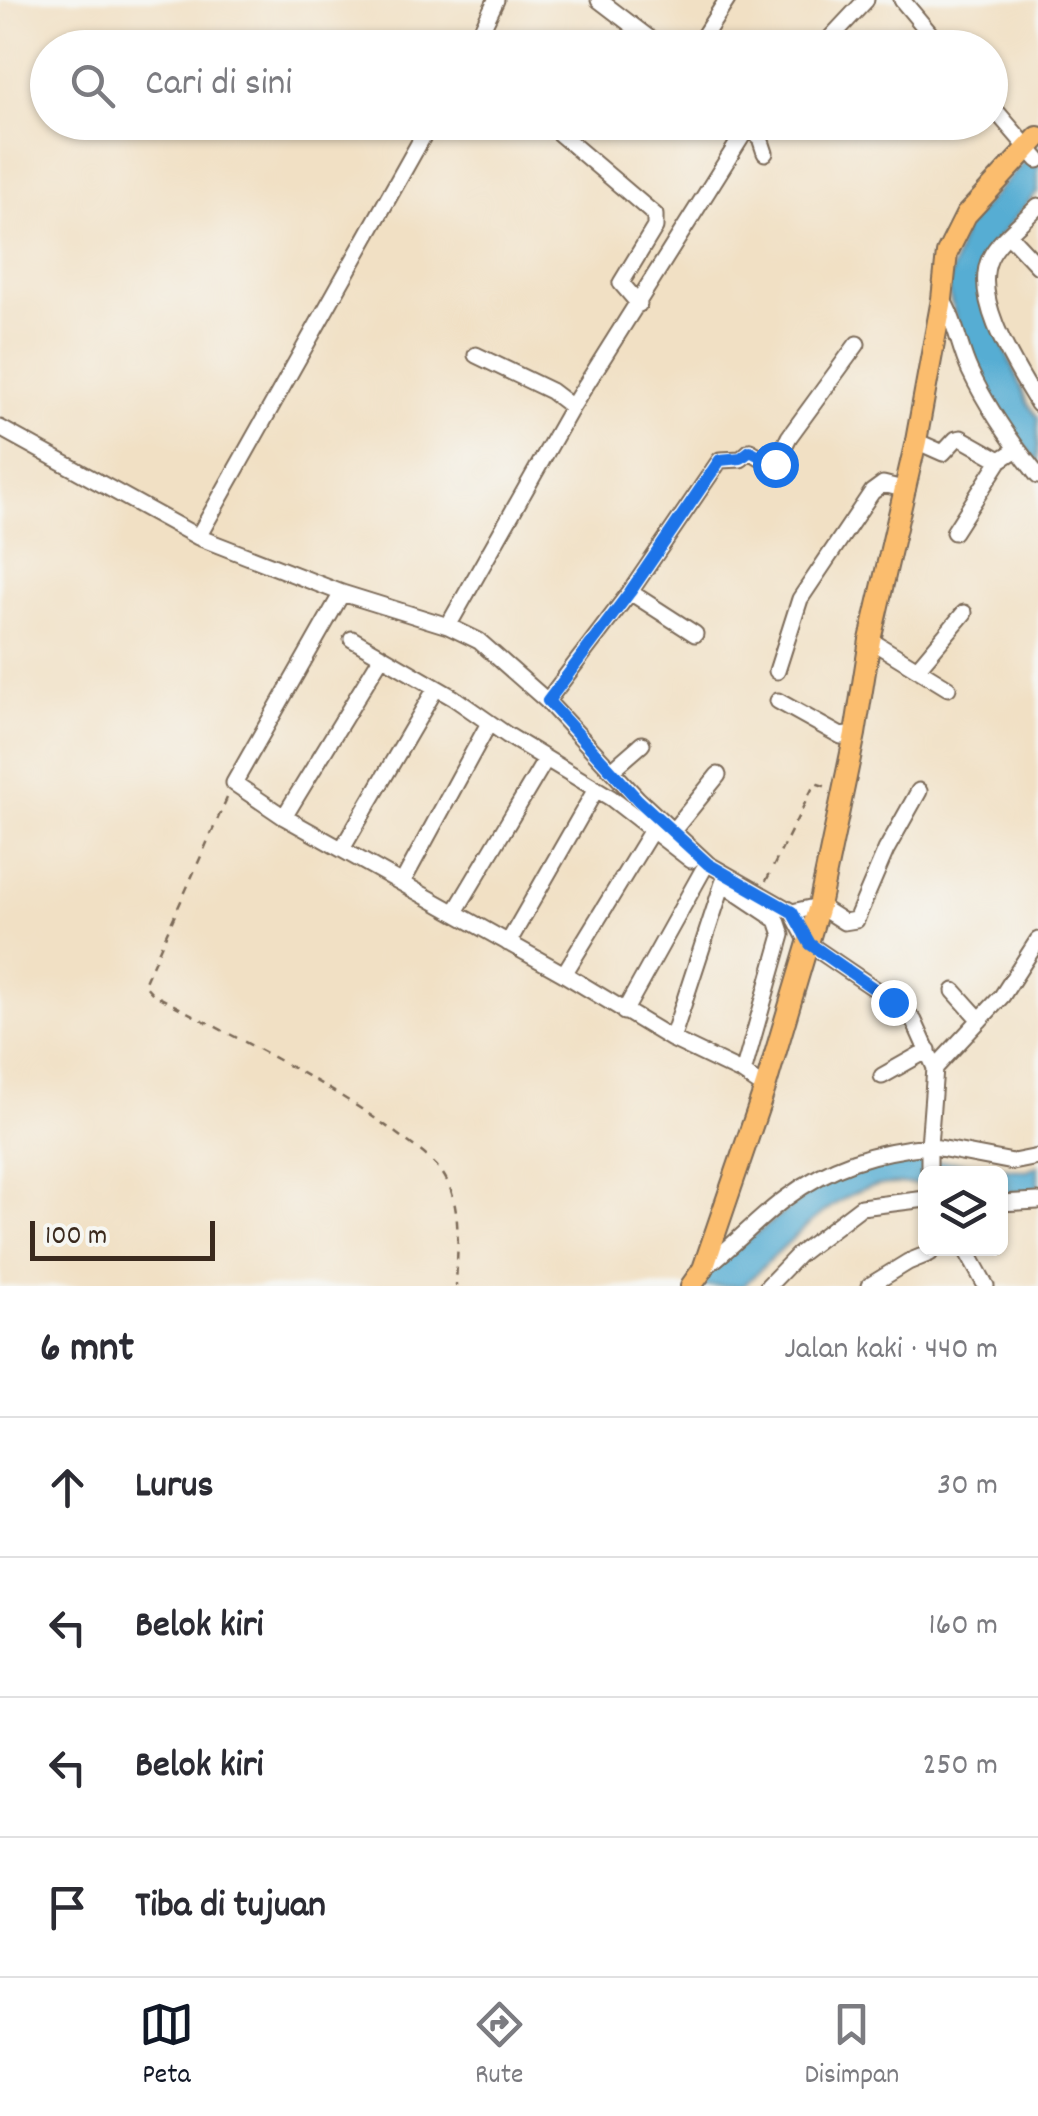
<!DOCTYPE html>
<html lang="id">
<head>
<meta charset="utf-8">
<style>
  body { margin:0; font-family:Dekko,sans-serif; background:#f7f7f7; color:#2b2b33 }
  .controls { position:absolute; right:30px; bottom:30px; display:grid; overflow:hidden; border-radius:15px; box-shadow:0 2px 8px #0004 }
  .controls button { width:90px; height:90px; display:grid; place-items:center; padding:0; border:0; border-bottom:2px solid #e1e1e2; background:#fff; color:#2b2b33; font:50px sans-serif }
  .scale { position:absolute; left:30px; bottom:25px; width:185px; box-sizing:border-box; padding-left:10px; border:5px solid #3b2a1e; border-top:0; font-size:28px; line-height:35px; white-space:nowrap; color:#3b2a1e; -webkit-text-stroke:8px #f6f6f2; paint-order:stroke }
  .stop { position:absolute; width:30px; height:30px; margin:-22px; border:8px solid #1a73e8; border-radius:50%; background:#fff }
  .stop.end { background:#1a73e8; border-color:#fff; box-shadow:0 2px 10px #0008 }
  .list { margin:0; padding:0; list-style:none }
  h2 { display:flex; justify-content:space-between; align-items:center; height:130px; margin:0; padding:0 40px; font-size:42px }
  h2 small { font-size:32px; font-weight:400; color:#7c7c81 }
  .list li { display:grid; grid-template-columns:65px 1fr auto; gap:30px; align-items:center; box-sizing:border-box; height:140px; padding:0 40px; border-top:2px solid #e1e1e2 }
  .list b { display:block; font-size:38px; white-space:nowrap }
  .list em { font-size:32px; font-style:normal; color:#7c7c81 }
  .icon { flex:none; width:55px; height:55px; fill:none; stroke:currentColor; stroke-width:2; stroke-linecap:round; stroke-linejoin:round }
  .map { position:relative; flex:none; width:1038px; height:1286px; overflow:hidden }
  .search { position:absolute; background:#fff; box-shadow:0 2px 8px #0004; left:30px; right:30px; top:30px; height:110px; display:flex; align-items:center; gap:25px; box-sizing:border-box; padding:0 35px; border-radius:55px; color:#7c7c81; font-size:38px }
  .sheet { height:690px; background:#fff }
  nav { display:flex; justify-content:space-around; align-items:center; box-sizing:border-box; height:140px; border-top:2px solid #e1e1e2; background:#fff; font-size:28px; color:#7c7c81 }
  nav a { display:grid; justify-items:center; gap:5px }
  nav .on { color:#111827 }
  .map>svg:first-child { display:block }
  .water { fill:#57add3; stroke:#496c78; stroke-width:2.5 }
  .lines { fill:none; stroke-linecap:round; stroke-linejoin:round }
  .minor-casing { stroke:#7b6a58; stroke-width:19 }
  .major-casing { stroke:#7b6a58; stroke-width:24 }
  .path { stroke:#7b6a58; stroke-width:2.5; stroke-dasharray:8 8; stroke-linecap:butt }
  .minor { stroke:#fff; stroke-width:15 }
  .major { stroke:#fbbd6e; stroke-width:20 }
  .route { stroke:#1a73e8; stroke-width:12 }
</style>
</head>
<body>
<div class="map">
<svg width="1038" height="1286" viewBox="0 0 1038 1286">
  <rect width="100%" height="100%" fill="#f6f6f2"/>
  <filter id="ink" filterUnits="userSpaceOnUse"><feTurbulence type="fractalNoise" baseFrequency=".01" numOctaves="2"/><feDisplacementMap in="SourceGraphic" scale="20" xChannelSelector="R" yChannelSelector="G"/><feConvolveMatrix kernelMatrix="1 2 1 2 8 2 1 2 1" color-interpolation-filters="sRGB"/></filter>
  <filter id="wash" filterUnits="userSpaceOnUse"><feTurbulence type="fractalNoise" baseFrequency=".0048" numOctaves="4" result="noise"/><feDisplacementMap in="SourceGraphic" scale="40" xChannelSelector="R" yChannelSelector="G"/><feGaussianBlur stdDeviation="2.25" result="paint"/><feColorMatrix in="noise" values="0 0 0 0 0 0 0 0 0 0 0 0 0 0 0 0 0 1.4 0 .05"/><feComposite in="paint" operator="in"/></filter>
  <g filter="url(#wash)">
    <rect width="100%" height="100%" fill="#f1e0c4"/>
    <!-- water -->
    <path class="water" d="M 1038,146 L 1038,191 L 987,251 L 980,289 L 1028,404 L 1038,418 L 1038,463 L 1006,422 L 963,345 L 947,287 L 965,226 Z
      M 891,1160 L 956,1162 L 1027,1171 L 1038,1165 L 1038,1190 L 1001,1194 L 1000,1174 L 926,1174 L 925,1185 C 907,1183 890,1183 871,1187 C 829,1197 775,1256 743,1286 L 699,1286 L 712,1268 L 827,1179 Z"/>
  </g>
  <g filter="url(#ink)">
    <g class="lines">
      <defs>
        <path id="minor" d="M 599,0 L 662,48
          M 902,0 L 942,48
          M 473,48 L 496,0
          M 696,48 L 727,0
          M 821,48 L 866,0
          M 990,104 L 1038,160
          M 546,122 L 655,215 L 655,227 L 621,283 L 639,304
          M 748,127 L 760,138 L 765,153
          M 1038,206 C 1023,222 999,239 990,258 C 971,300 1017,368 1038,404
          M 1009,235 L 1038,266
          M 942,299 C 956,321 959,348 970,371 C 988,409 1012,443 1038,476
          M 476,355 L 551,391 L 572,407
          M 0,428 L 198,537 L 342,593 L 448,626 L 479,641 L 547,701 L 638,799 L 708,864 L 792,912 L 809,944 L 893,1001 L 914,1021 L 935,1068 L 929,1146 L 1013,1162 L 1038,1157
          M 916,441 L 943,453 L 956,439 L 961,438 L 1000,460 L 1017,449
          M 954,532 L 1000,460
          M 198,537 L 431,122
          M 630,592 L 695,634
          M 342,593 L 234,783 L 284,817 L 564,974 L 672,1039 L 743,1073 L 765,1088
          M 448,626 L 572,407 L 751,122
          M 352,639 L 454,698 L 507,735 L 611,798 L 691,860
          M 870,640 L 948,688
          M 917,669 L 964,613
          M 777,671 L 800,599 L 872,492 L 883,484 L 907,490
          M 547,701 L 630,592 L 720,460 L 741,459 L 750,451 L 772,464 L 777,461 L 789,437 L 857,344
          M 778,701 L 841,736 L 855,734
          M 612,770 L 642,744
          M 284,817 L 382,656
          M 672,832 L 718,775
          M 342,849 L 436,688
          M 402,883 L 489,723
          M 726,886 L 777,920 L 782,935 L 743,1073
          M 455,912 L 546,759
          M 792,912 L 819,906 L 844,922 L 856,920 L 886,850 L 919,791
          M 508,943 L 596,789
          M 564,974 L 652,830
          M 954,991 L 980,1020
          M 624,1012 L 703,870
          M 672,1039 L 723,883
          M 935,1068 L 1002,996 L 1038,940
          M 882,1076 L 928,1050
          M 1000,1203 L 1038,1201
          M 965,1248 L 986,1286
          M 704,1268 C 733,1247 757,1219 786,1198 C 830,1165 875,1151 929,1146 L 929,1174
          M 768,1286 L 798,1255 L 861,1207 L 926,1199
          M 869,1286 L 908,1262 L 930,1253"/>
        <path id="major" d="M 691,1286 L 703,1269 L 765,1088 L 819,906 L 855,734 L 870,640 L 916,441 L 942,299 L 947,253 L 966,215 L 1038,137"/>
      </defs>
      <!-- minor casing -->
      <use href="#minor" class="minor-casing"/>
      <!-- major casing -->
      <use href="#major" class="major-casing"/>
      <!-- path -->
      <path class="path" d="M 227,798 L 144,984 L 153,994 C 235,1038 322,1078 397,1134 C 412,1145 432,1158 443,1174 C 463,1204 457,1252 456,1286
        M 766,881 L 815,783 L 827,787"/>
      <!-- minor -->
      <use href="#minor" class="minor"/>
      <!-- major -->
      <use href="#major" class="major"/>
    </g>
  </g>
  <g class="lines" filter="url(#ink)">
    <!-- route -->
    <path class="route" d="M 775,464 L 750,451 L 741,458 L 720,460 L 630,592 L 548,701 L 638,800 L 708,864 L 792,912 L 810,944 L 893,1002"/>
  </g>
</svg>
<div class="controls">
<button><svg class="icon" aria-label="layers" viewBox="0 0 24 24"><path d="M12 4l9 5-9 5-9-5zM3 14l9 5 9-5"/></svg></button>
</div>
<div class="scale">100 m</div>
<div class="stop" style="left:775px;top:464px"></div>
<div class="stop end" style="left:893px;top:1002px"></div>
<div class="search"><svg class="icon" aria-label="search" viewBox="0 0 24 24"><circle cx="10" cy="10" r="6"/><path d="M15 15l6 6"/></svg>Cari di sini</div>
</div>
<section class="sheet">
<h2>6 mnt<small>Jalan kaki · 440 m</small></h2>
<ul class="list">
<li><svg class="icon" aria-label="ahead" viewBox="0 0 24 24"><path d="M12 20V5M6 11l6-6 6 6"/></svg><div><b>Lurus</b></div><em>30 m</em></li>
<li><svg class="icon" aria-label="left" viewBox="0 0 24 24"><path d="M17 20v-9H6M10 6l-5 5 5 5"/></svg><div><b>Belok kiri</b></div><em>160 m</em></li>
<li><svg class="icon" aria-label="left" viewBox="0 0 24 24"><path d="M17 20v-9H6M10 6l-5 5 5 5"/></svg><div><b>Belok kiri</b></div><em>250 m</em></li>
<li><svg class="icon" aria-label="arrive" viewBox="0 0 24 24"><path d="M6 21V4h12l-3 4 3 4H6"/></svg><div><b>Tiba di tujuan</b></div></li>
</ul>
</section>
<nav>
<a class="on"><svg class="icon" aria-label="map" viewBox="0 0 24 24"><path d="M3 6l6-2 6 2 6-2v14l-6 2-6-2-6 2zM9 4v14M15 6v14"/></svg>Peta</a>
<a><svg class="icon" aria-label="directions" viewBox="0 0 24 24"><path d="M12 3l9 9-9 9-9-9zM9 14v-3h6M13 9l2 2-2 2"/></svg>Rute</a>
<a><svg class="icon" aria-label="saved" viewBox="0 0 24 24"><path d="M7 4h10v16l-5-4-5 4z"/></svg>Disimpan</a>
</nav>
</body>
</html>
